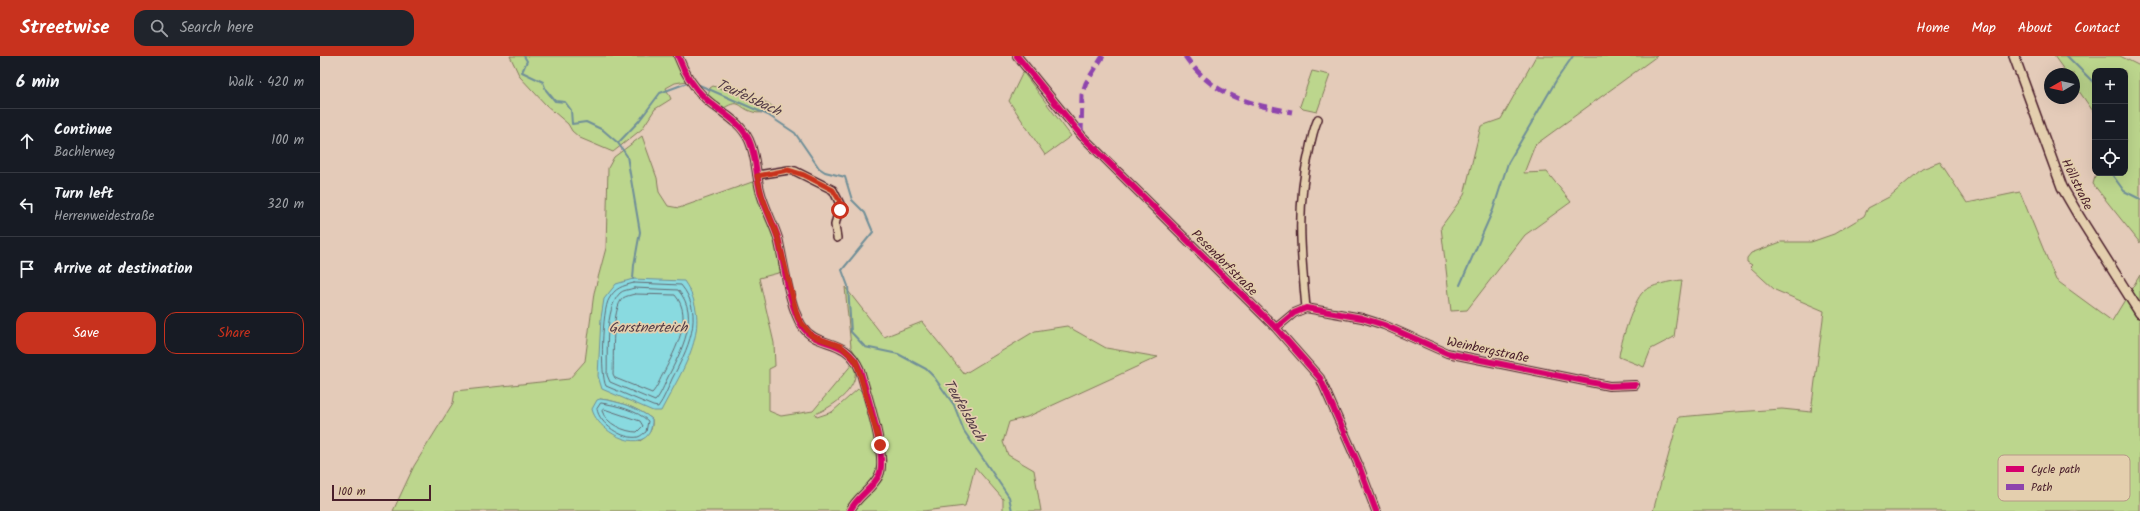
<!DOCTYPE html>
<html lang="en">
<head>
<meta charset="utf-8">
<style>
  body { margin:0; font-family:Kalam,sans-serif; background:#20242c; color:#f1f3f6 }
  .controls { position:absolute; right:12px; top:12px; display:grid; overflow:hidden; border-radius:8px; box-shadow:0 4px 16px #0002 }
  .controls button { width:36px; height:36px; display:grid; place-items:center; padding:0; border:0; border-bottom:1px solid #363941; background:#171b24; color:#f1f3f6; font:20px sans-serif }
  .compass { position:absolute; left:1724px; top:12px; width:36px; height:36px; border-radius:50%; background:#171b24; box-shadow:0 4px 16px #0002; rotate:261deg }
  .scale { position:absolute; left:12px; bottom:10px; width:99px; box-sizing:border-box; padding-left:4px; border:2px solid #4a1f2b; border-top:0; font-size:11px; line-height:14px; white-space:nowrap; color:#4a1f2b; -webkit-text-stroke:3px #e4cfae; paint-order:stroke }
  .stop { position:absolute; width:12px; height:12px; margin:-9px; border:3px solid #c8321e; border-radius:50%; background:#fff }
  .stop.end { background:#c8321e; border-color:#fff; box-shadow:0 1px 4px #0008 }
  .list { margin:0; padding:0; list-style:none }
  h2 { display:flex; justify-content:space-between; align-items:center; height:52px; margin:0; padding:0 16px; font-size:17px }
  h2 small { font-size:13px; font-weight:400; color:#9ea1a6 }
  .list li { display:grid; grid-template-columns:26px 1fr auto; gap:12px; align-items:center; box-sizing:border-box; height:64px; padding:0 16px; border-top:1px solid #363941 }
  .list b { display:block; font-size:15px; white-space:nowrap }
  .list p { margin:0; font-size:13px; white-space:nowrap; color:#9ea1a6 }
  .list em { font-size:13px; font-style:normal; color:#9ea1a6 }
  .actions { display:flex; gap:8px; padding:12px 16px }
  .actions a { flex:1; padding:9px 0; border:1px solid #c8321e; border-radius:12px; text-align:center; font-size:14px; color:#c8321e }
  .actions .main { background:#c8321e; color:#fff }
  .icon { flex:none; width:22px; height:22px; fill:none; stroke:currentColor; stroke-width:2; stroke-linecap:round; stroke-linejoin:round }
  .map { position:relative; flex:none; width:1820px; height:455px; overflow:hidden }
  header { display:flex; align-items:center; gap:24px; box-sizing:border-box; height:56px; padding:0 20px; background:#c8321e; color:#fff }
  header strong { font-size:19px }
  nav { display:flex; gap:22px; margin-inline-start:auto; font-size:14px }
  .search { width:280px; height:36px; background:#20242c; display:flex; align-items:center; gap:10px; box-sizing:border-box; padding:0 14px; border-radius:12px; color:#9ea1a6; font-size:15px }
  main { display:flex }
  aside { flex:1; background:#171b24 }
  .map>svg:first-child { display:block }
  .green { fill:#bcd68d; stroke:#837a5c; fill-rule:evenodd }
  .water { fill:#89dae0; stroke:#708f98 }
  .lines { fill:none; stroke-linecap:round; stroke-linejoin:round }
  .shore { stroke:#636a73; stroke-width:1 }
  .stream { stroke:#708f98; stroke-width:2 }
  .street-casing { stroke:#4a1f2b; stroke-width:10 }
  .secondary-casing { stroke:#4a1f2b; stroke-width:12 }
  .street { stroke:#e4cfae; stroke-width:7 }
  .secondary { stroke:#e4cfae; stroke-width:9 }
  .quiet { stroke:#8e44ad; stroke-width:5; stroke-dasharray:10 5; stroke-linecap:butt }
  .cycleway-casing { stroke:#e4cfae; stroke-width:8 }
  .cycleway { stroke:#d6006c; stroke-width:6 }
  .route { stroke:#c8321e; stroke-width:5 }
  .labels { text-anchor:middle; stroke-width:3.5; stroke-linejoin:round; paint-order:stroke }
  .street-label { font-size:13px; fill:#4a1f2b; stroke:#e4cfae }
  .water-label { font-size:14px; font-style:italic; fill:#533b46; stroke:#e4cfae }
  .key { fill:#e4cfae; stroke:#b69a87; stroke-width:1 }
  .key-label { font-size:11px; fill:#4a1f2b }
</style>
</head>
<body>
<header>
<strong>Streetwise</strong>
<div class="search"><svg class="icon" aria-label="search" viewBox="0 0 24 24"><circle cx="10" cy="10" r="6"/><path d="M15 15l6 6"/></svg>Search here</div>
<nav><a>Home</a><a>Map</a><a>About</a><a>Contact</a></nav>
</header>
<main>
<aside>
<h2>6 min<small>Walk · 420 m</small></h2>
<ul class="list">
<li><svg class="icon" aria-label="ahead" viewBox="0 0 24 24"><path d="M12 20V5M6 11l6-6 6 6"/></svg><div><b>Continue</b><p>Bachlerweg</p></div><em>100 m</em></li>
<li><svg class="icon" aria-label="left" viewBox="0 0 24 24"><path d="M17 20v-9H6M10 6l-5 5 5 5"/></svg><div><b>Turn left</b><p>Herrenweidestraße</p></div><em>320 m</em></li>
<li><svg class="icon" aria-label="arrive" viewBox="0 0 24 24"><path d="M6 21V4h12l-3 4 3 4H6"/></svg><div><b>Arrive at destination</b></div></li>
</ul>
<div class="actions"><a class="main">Save</a><a>Share</a></div>
</aside>
<div class="map">
<svg width="1820" height="455" viewBox="0 0 1820 455">
  <rect width="100%" height="100%" fill="#e4cbb9"/>
  <filter id="ink" filterUnits="userSpaceOnUse"><feTurbulence type="fractalNoise" baseFrequency=".025" numOctaves="2"/><feDisplacementMap in="SourceGraphic" scale="8" xChannelSelector="R" yChannelSelector="G"/><feConvolveMatrix kernelMatrix="1 2 1 2 8 2 1 2 1" color-interpolation-filters="sRGB"/></filter>
  <g filter="url(#ink)">
    <!-- green -->
    <path class="green" d="M 190,0 L 354,0 L 367,25 L 355,27 L 346,32 L 351,43 L 335,53 L 322,73 L 293,96 L 260,82 L 252,75 L 248,68 L 226,49 L 200,21 Z
      M 1216,0 L 1337,0 L 1215,89 L 1204,117 L 1227,116 L 1251,146 L 1205,179 L 1147,254 L 1131,255 L 1121,171 L 1144,139 L 1161,70 L 1181,63 Z
      M 1734,0 L 1800,0 L 1820,10 L 1820,187 L 1773,128 L 1776,117 L 1805,117 L 1805,15 L 1775,15 L 1775,58 L 1754,28 L 1754,18 L 1747,18 Z
      M 992,15 L 1010,19 L 997,56 L 983,53 L 980,50 Z
      M 703,16 L 751,80 L 725,99 L 689,45 Z
      M 393,30 C 404,34 448,44 453,51 L 450,56 C 445,56 438,58 433,56 C 418,52 421,42 404,52 L 398,51 L 388,39 L 390,32 Z
      M 322,80 L 337,122 L 339,136 L 348,150 L 359,152 L 435,125 L 454,183 L 462,216 L 439,222 L 454,287 L 455,310 L 449,313 L 449,355 L 461,360 L 493,355 L 533,307 C 544,330 513,351 495,358 L 497,361 L 512,356 L 538,333 L 542,335 C 548,357 568,405 552,425 C 543,436 531,442 525,455 L 73,455 L 94,410 L 133,347 L 135,335 L 249,323 L 265,305 L 274,237 L 286,192 L 288,112 L 294,101 ZM 280,343 C 298,345 318,352 332,363 C 333,375 329,378 320,385 Z
      M 1620,106 L 1647,147 L 1700,136 L 1736,224 L 1792,265 L 1820,219 L 1820,455 L 1333,455 L 1359,361 L 1415,356 L 1462,353 L 1491,356 L 1504,255 L 1455,234 L 1430,211 L 1432,209 L 1427,206 L 1427,202 L 1431,197 L 1461,186 L 1491,186 L 1514,178 L 1544,160 L 1548,152 L 1569,141 L 1602,113 Z
      M 1362,224 L 1354,281 L 1331,293 L 1324,311 L 1299,301 C 1300,288 1314,244 1323,236 C 1330,229 1351,225 1362,224 Z
      M 525,231 L 564,281 L 602,266 L 644,318 L 715,275 L 747,270 L 786,292 L 838,301 L 707,361 L 689,366 L 683,386 L 688,399 L 714,414 L 721,455 L 683,455 L 683,443 L 655,411 L 645,450 L 603,455 L 534,455 L 562,424 L 565,415 L 566,404 L 563,387 L 543,310 L 531,291 Z"/>
    <!-- water -->
    <path class="water" d="M 313,223 L 364,225 C 395,270 363,312 341,355 L 333,355 L 282,333 L 278,320 L 281,262 L 284,243 L 296,228 Z
      M 280,343 C 298,345 318,352 332,363 C 333,404 278,379 272,353 L 277,344 Z"/>
    <g class="lines">
      <!-- shore -->
      <path class="shore" d="M 314,227 L 361,229 C 386,259 367,294 352,323 C 348,332 344,343 338,351 L 333,350 L 286,330 C 280,319 282,254 289,243 C 295,232 302,230 314,227 Z
        M 314,232 L 358,234 C 381,260 361,295 348,321 C 344,329 341,339 335,345 L 290,326 L 287,319 C 288,298 284,253 300,237 C 303,234 309,234 314,232 Z
        M 315,238 L 355,239 C 374,261 355,294 344,316 C 340,323 337,332 332,337 L 295,322 L 293,318 C 294,301 291,253 303,242 C 306,240 311,239 315,238 Z
        M 281,347 C 296,349 318,355 328,365 L 326,376 C 324,377 321,380 318,381 C 303,384 279,368 277,353 Z
        M 284,353 L 320,365 L 323,370 L 317,376 C 305,376 286,368 282,355 Z"/>
      <!-- stream -->
      <path class="stream" d="M 204,0 L 207,5 L 202,16 L 223,26 L 226,34 L 235,45 L 245,46 L 251,54 L 252,68 L 266,66 L 283,74 L 298,87 L 307,100 L 320,176 L 314,209 L 313,223
        M 1747,0 L 1775,28
        M 377,28 L 448,59 L 475,77 L 499,112 L 505,116 L 525,121 L 532,144 L 545,157 L 553,176 L 522,214 L 528,230 L 531,276 L 545,291 L 578,298 L 606,313 L 614,321 L 634,349 L 644,375 L 689,441 L 692,455
        M 298,87 L 319,65 L 340,37 L 367,27
        M 1791,117 L 1804,135 L 1820,143
        M 1140,229 L 1173,154 L 1188,107 L 1237,23 L 1253,0"/>
      <defs>
        <path id="street" d="M 358,0 C 364,16 373,31 386,43 C 400,56 420,65 429,84 C 436,99 436,118 440,134 C 444,151 453,166 458,182 C 464,207 469,250 482,270 C 498,294 525,279 540,314 C 546,336 568,400 559,419 C 552,434 536,441 530,455
          M 697,0 L 762,80 L 956,272 L 1000,322 L 1039,410 L 1056,455
          M 437,119 L 469,114 L 475,115 L 513,134 L 520,148 L 515,169 L 517,182
          M 986,252 C 981,197 976,151 989,96 C 991,85 993,74 998,63
          M 956,272 L 974,257 L 986,252 L 1042,262 L 1064,269 L 1127,297 L 1289,330 L 1315,329"/>
        <path id="secondary" d="M 1694,0 L 1742,131 L 1760,162 L 1820,257"/>
      </defs>
      <!-- street casing -->
      <use href="#street" class="street-casing"/>
      <!-- secondary casing -->
      <use href="#secondary" class="secondary-casing"/>
      <!-- street -->
      <use href="#street" class="street"/>
      <!-- secondary -->
      <use href="#secondary" class="secondary"/>
      <!-- quiet -->
      <path class="quiet" d="M 865,0 C 892,39 927,48 972,56
        M 761,78 L 762,39 L 766,27 L 783,0"/>
      <defs>
        <path id="cycleway" d="M 358,0 C 364,16 373,31 386,43 C 400,56 420,65 429,84 C 436,99 436,118 440,134 C 444,151 453,166 458,182 C 464,207 469,250 482,270 C 498,294 525,279 540,314 C 546,336 568,400 559,419 C 552,434 536,441 530,455
          M 697,0 L 762,80 L 956,272 L 1000,322 L 1039,410 L 1056,455
          M 956,272 L 974,257 L 986,252 L 1042,262 L 1064,269 L 1127,297 L 1289,330 L 1315,329"/>
      </defs>
      <!-- cycleway casing -->
      <use href="#cycleway" class="cycleway-casing"/>
      <!-- cycleway -->
      <use href="#cycleway" class="cycleway"/>
    </g>
  </g>
  <g class="lines" filter="url(#ink)">
    <!-- route -->
    <path class="route" d="M 520,154 L 519,144 L 513,134 L 484,119 L 468,114 L 437,120 L 442,140 L 458,182 L 478,262 L 492,280 L 521,290 L 536,305 L 560,389"/>
  </g>
  <g class="labels">
    <!-- street labels -->
    <g class="street-label">
      <text transform="translate(1758 128) rotate(64)" y="5">Höllstraße</text>
      <text transform="translate(905 206) rotate(45)" y="5">Pesendorfstraße</text>
      <text transform="translate(1168 293) rotate(12)" y="5">Weinbergstraße</text>
    </g>
    <!-- water labels -->
    <g class="water-label">
      <text transform="translate(429 41) rotate(25)" y="5">Teufelsbach</text>
      <text x="328" y="276">Garstnerteich</text>
      <text transform="translate(645 354) rotate(60)" y="5">Teufelsbach</text>
    </g>
  </g>
  <!-- legend -->
  <rect x="1678" y="399" width="132" height="46" rx="6" class="key"/>
  <rect x="1686" y="410" width="18" height="6" fill="#d6006c"/>
  <rect x="1686" y="428" width="18" height="6" fill="#8e44ad"/>
  <g class="key-label">
    <text x="1711" y="417">Cycle path</text>
    <text x="1711" y="435">Path</text>
  </g>
</svg>
<div class="controls">
<button>+</button>
<button>−</button>
<button><svg class="icon" aria-label="locate" viewBox="0 0 24 24"><circle cx="12" cy="12" r="6"/><path d="M12 2v4M12 18v4M2 12h4M18 12h4"/></svg></button>
</div>
<svg class="compass" viewBox="-18 -18 36 36"><path d="M0-13l5 13h-10z" fill="#e53935"/><path d="M0 13l5-13h-10z" fill="#9ea1a6"/></svg>
<div class="scale">100 m</div>
<div class="stop" style="left:520px;top:154px"></div>
<div class="stop end" style="left:560px;top:389px"></div>
</div>
</main>
</body>
</html>
